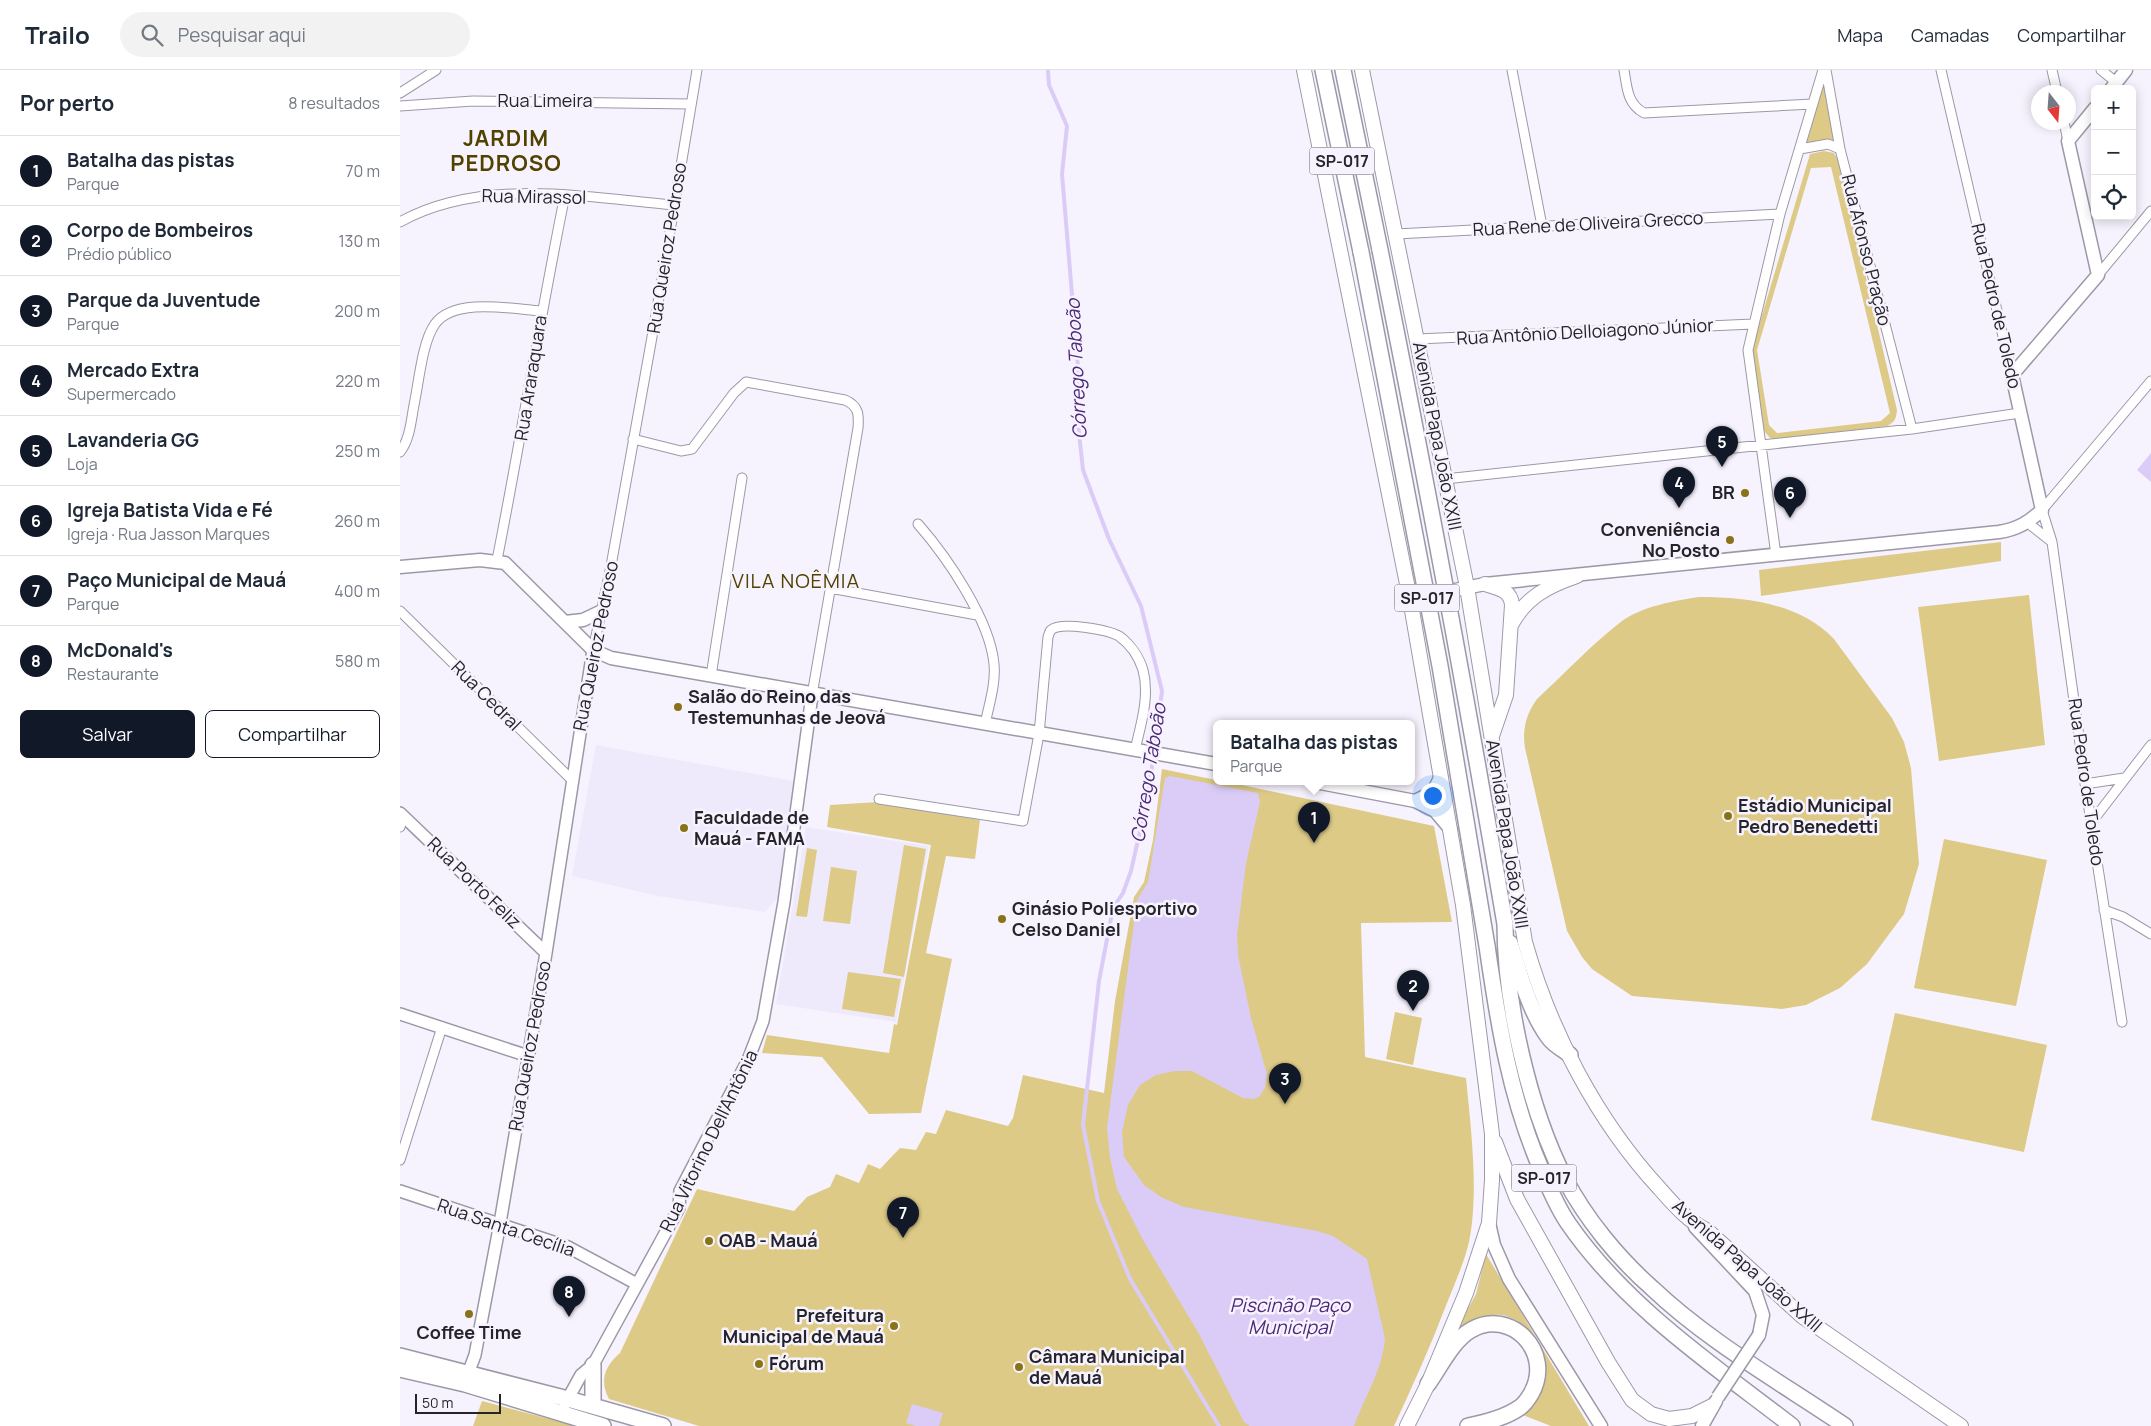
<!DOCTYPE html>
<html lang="pt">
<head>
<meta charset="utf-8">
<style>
  body { margin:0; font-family:Manrope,sans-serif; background:#f2f2f3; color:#1f2937 }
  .controls { position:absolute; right:15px; top:15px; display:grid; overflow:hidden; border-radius:8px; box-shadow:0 2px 12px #0003 }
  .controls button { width:45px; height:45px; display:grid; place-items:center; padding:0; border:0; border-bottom:1px solid #e0e1e3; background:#fff; color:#1f2937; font:25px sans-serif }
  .compass { position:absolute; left:1631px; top:15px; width:45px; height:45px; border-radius:50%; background:#fff; box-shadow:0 2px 12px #0003; rotate:163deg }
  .scale { position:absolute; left:15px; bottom:12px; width:86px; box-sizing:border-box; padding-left:5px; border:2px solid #25242a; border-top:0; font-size:14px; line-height:18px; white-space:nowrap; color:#25242a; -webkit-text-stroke:4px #f7f3fe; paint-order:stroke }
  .you { position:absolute; left:1032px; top:725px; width:18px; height:18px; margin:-12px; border:4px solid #fff; border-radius:50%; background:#1a73e8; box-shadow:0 0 0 8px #1a73e833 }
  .badge { display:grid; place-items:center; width:32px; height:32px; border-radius:50%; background:#111827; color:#fff; font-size:16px; font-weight:700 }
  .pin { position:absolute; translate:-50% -41px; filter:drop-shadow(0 1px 2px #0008) }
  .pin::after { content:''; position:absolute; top:26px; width:18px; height:15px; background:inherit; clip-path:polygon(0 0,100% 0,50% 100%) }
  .popup { position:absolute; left:813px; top:650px; width:202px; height:65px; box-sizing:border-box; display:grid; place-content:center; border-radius:8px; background:#fff; filter:drop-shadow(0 1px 4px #0005); font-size:16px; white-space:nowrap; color:#747a83 }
  .popup b { font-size:19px; color:#1f2937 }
  .popup::after { content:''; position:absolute; left:50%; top:100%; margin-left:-10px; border:10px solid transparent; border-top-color:#fff }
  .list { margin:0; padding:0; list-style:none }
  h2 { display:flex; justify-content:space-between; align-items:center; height:65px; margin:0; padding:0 20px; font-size:21px }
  h2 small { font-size:16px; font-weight:400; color:#747a83 }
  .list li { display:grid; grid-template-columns:32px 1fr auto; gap:15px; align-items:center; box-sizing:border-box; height:70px; padding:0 20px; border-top:1px solid #e0e1e3 }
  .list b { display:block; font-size:19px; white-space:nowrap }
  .list p { margin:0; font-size:16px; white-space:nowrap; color:#747a83 }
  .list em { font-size:16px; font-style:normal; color:#747a83 }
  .actions { display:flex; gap:10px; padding:15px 20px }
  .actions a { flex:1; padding:11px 0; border:1px solid #111827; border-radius:8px; text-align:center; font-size:18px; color:#111827 }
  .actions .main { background:#111827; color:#fff }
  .icon { flex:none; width:28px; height:28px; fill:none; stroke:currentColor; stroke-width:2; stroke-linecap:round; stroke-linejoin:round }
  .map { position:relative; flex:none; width:1751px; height:1356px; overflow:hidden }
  header { display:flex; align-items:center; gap:30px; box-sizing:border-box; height:70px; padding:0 25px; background:#fff; border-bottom:1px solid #e0e1e3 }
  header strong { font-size:24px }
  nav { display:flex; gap:28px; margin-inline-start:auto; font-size:18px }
  .search { width:350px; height:45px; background:#f2f2f3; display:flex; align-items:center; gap:12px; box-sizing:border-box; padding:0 18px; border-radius:28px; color:#747a83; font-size:19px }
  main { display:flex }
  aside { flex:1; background:#fff }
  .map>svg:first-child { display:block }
  .built { fill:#efe9fc }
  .green { fill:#ddca87; fill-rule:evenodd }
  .water { fill:#daccf7 }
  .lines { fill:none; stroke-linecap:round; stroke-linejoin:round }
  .stream { stroke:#daccf7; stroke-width:4 }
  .minor-casing { stroke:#9d98a7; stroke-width:11 }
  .tertiary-casing { stroke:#9d98a7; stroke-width:14 }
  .secondary-casing { stroke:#9d98a7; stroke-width:15 }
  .primary-casing { stroke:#9d98a7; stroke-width:16 }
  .trunk-casing { stroke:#9d98a7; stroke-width:18 }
  .minor { stroke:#fff; stroke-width:9 }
  .tertiary { stroke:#fff; stroke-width:11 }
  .secondary { stroke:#fff; stroke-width:12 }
  .primary { stroke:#fff; stroke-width:14 }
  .trunk { stroke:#fff; stroke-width:15 }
  .secondary-bridge-casing { stroke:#9d98a7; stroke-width:15; stroke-linecap:butt }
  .trunk-bridge-casing { stroke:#9d98a7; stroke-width:18; stroke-linecap:butt }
  .secondary-bridge { stroke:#fff; stroke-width:12 }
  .trunk-bridge { stroke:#fff; stroke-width:15 }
  .poi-dot { fill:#8a7316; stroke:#f7f3fe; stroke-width:2 }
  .labels { text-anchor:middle; stroke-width:5; stroke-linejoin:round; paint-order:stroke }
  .shield { fill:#f7f3fe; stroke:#64626a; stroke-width:1 }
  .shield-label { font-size:16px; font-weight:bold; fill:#25242a }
  .street-label { font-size:18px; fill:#25242a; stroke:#f7f3fe }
  .poi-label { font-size:18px; font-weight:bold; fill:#25242a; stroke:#f7f3fe; text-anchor:start }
  .water-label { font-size:19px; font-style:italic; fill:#4c2879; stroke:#f7f3fe }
  .quarter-label { font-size:20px; letter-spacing:1px; fill:#524200; stroke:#f7f3fe }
  .district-label { font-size:22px; font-weight:bold; letter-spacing:1px; fill:#524200; stroke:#f7f3fe }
</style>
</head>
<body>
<header>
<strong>Trailo</strong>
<div class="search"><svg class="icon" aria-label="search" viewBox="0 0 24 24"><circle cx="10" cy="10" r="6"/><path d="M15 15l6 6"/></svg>Pesquisar aqui</div>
<nav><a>Mapa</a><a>Camadas</a><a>Compartilhar</a></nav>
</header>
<main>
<aside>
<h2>Por perto<small>8 resultados</small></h2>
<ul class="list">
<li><span class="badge">1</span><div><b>Batalha das pistas</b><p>Parque</p></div><em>70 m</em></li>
<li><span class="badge">2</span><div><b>Corpo de Bombeiros</b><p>Prédio público</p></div><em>130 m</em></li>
<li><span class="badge">3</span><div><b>Parque da Juventude</b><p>Parque</p></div><em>200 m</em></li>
<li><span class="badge">4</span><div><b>Mercado Extra</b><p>Supermercado</p></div><em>220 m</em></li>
<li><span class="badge">5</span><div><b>Lavanderia GG</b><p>Loja</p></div><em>250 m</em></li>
<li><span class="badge">6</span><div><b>Igreja Batista Vida e Fé</b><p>Igreja · Rua Jasson Marques</p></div><em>260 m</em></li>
<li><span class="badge">7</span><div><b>Paço Municipal de Mauá</b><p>Parque</p></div><em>400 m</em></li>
<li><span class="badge">8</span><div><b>McDonald's</b><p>Restaurante</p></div><em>580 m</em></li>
</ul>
<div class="actions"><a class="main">Salvar</a><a>Compartilhar</a></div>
</aside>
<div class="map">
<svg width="1751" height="1356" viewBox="0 0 1751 1356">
  <rect width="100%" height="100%" fill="#f7f3fe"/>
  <!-- built -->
  <path class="built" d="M 196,675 L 394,711 L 379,826 L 365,842 L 258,826 L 172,806 Z
    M 406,757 L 529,776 L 496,952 L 376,934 Z"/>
  <!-- green -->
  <path class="green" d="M 1425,5 L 1436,72 L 1403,77 Z
    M 1424,81 L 1434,83 L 1439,92 L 1497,340 C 1496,349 1495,352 1487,356 L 1377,370 L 1370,368 L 1364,361 L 1352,279 L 1410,84 ZM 1431,97 L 1490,343 L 1481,351 L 1377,363 L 1369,355 L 1357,280 L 1411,98 Z
    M 1601,472 L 1601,491 L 1361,526 L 1359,500 Z
    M 1629,525 L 1645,675 L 1539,691 L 1518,537 Z
    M 1299,527 C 1347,527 1399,533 1434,569 L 1492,648 L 1504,672 L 1511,698 L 1519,794 L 1504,844 L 1467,894 L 1440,918 L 1406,935 L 1382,939 L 1232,926 L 1192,899 L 1182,887 L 1167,861 L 1125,678 C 1122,660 1126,644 1137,629 C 1163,605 1194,572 1222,551 C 1244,536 1273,531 1299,527 Z
    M 762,699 L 816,710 L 816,712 L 828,712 L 1034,756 L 1052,852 L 961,853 L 965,987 L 1066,1008 C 1071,1058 1079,1124 1069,1172 C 1064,1193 1055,1213 1047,1233 C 1031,1275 1013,1315 994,1356 L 299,1356 L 209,1329 C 199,1310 205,1296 220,1283 L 297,1119 L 394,1141 L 407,1127 L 430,1117 L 436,1104 L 459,1113 L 468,1094 L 480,1099 L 500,1078 L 516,1080 L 526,1062 L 536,1064 L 546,1040 L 608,1056 L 613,1048 L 623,1005 L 704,1023 L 715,931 L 734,827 L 744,812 L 753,770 Z
    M 478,732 L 580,750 L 575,789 L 546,786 L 526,883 L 552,889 L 521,1043 L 469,1044 L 422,987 L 362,983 L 367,965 L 489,983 L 494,954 L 497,955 L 531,775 L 427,757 L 430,735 Z
    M 1544,769 L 1647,790 L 1616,936 L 1514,918 Z
    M 504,775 L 526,779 L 504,907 L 483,903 Z
    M 407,778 L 417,780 L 407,847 L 396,846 Z
    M 431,797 L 457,801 L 450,854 L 423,851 Z
    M 448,902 L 501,909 L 494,947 L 442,939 Z
    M 995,942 L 1022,948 L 1013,995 L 986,989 Z
    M 1495,943 L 1647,975 L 1624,1082 L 1471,1050 Z
    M 1086,1184 L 1189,1356 L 1151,1356 L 1120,1344 C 1127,1333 1139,1320 1144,1308 C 1148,1297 1143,1285 1137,1275 C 1116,1238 1092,1238 1057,1259 L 1076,1224 Z
    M 82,1331 L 176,1356 L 73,1356 Z"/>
  <!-- water -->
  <path class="water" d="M 1751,383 L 1751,412 L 1737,400 Z
    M 770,706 L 858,723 L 860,732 L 846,793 L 837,866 L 838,885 L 851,948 L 867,1004 L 865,1017 L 860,1026 L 854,1029 L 843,1028 L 792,1001 L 775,1001 L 756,1005 L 740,1015 L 728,1035 L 722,1062 L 724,1087 L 744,1115 L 761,1127 L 784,1137 L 917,1161 L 933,1166 L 967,1189 L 985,1269 C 982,1301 965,1326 954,1356 L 850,1356 L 844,1352 L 799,1264 L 743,1170 L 717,1119 L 710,1088 L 707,1058 L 737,830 L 748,812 L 765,708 Z
    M 512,1334 L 543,1343 L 539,1356 L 516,1356 L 506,1353 Z"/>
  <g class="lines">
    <!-- stream -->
    <path class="stream" d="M 648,0 L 649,15 L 667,56 L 662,104 L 678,297 L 676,335 L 683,400 L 709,469 L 741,536 L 762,621 L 748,726 L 731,801 L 723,823 L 713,838 L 699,911 L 683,1055 L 698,1131 L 730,1209 L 819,1356"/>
    <defs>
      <path id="minor" d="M 1112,0 L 1142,156
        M 1224,0 C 1227,17 1227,34 1244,43 L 1413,34
        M 1426,0 L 1440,79 L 1512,359
        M 1541,0 L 1612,305
        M 1652,0 L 1657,22
        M 1701,0 L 1716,12
        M 0,23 L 36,0
        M 0,36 L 73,31 L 291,34
        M 1664,52 L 1668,71
        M 1400,79 L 1428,74 L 1440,79
        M 0,152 C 81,107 185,127 273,135
        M 996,164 L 1380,144
        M 1698,205 L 1751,141
        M 1017,269 L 1353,254
        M 233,369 L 281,381 L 292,379 L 334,323 L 346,312 L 445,330 C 459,336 459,345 458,358 L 412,625
        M 0,382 C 10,369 11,351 14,335 C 19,312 22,272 35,254 C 54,227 113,239 141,241
        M 1045,409 L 1512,359 L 1620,343
        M 1628,453 L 1652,472
        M 518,454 C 547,487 590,550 594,594 C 596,613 589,635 585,654
        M 1376,485 L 1348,280 L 1380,144 L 1423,0
        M 97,490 C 121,369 140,247 165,125
        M 430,518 L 577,545
        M 0,541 L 172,710
        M 193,580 L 211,496 L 257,239 L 297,0
        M 311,606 L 342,408
        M 1685,714 L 1724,708
        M 479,729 L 623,751 L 639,664 L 648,567 C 649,565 649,562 651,560 C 661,551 708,560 719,566 C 730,574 739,587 743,600 C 750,626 741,654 735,680
        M 1691,753 L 1751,675
        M 0,757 L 3,746
        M 1704,840 L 1723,847 L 1751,864
        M 1722,952 L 1691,753 L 1652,472 L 1642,440 L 1751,311
        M 0,1090 L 42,957"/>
      <path id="tertiary" d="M 0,743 L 146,883
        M 0,944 L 128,986
        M 0,1121 L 168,1177 L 237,1214
        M 66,1309 L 75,1285 L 100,1153 L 146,883 L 193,580
        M 165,1334 L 181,1305 L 193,1295 L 279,1138 L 280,1121 L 348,990 L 363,951 L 384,832 L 412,625"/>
      <path id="secondary" d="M 1711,19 L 1726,0
        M 0,497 L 80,490 L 105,493 L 193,580 L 211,588 L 816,694
        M 1010,529 L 1085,514 L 1599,462 C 1618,459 1629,452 1642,440 L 1612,305 L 1698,205 L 1668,71 L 1695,38
        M 165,552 L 183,550 L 202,541
        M 915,712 L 1015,731 L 1035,741 L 1051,760
        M 1015,731 L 1033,722 L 1041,706
        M 1089,1153 L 1094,1175 L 1109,1209 L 1201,1356
        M 1295,1157 L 1355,1221 L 1363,1245 L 1359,1265
        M 1302,1356 L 1316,1331"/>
      <path id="primary" d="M 904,0 L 1010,529 L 1063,835 L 1092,1064 L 1092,1110 L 1089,1153 L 1066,1223 L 1028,1314 L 1007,1356
        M 962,0 L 1067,517 L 1125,872 C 1150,961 1197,1051 1260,1119 C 1275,1136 1288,1151 1308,1161 L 1403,1247 L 1561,1356
        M 1085,514 C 1098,518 1111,520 1112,535 L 1106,625 L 1092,666
        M 1111,555 C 1126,527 1148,516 1177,506
        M 1095,1072 L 1117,1129 L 1208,1292 L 1232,1330 L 1251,1344 L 1269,1349 L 1292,1346 L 1312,1336"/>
      <path id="trunk" d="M 923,0 L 961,182
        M 943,0 L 980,180
        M 1105,854 C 1105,933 1129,1039 1165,1109 C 1186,1149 1218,1188 1252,1218 C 1309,1272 1380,1312 1445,1356
        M 1110,873 C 1120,904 1129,941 1149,968 C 1154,975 1164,980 1170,985
        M 1087,876 C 1098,952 1110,1028 1141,1099 C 1149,1118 1157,1137 1168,1153 C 1225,1236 1313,1295 1392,1356
        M 0,1286 L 168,1329 L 263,1356
        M 193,1295 L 193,1336
        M 0,1299 L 65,1314 L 203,1356
        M 1028,1314 C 1040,1297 1053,1270 1071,1260 C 1110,1237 1155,1282 1131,1324 C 1128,1329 1124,1335 1119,1338 C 1106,1347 1084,1353 1068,1356"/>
    </defs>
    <!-- minor casing -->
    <use href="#minor" class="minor-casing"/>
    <!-- tertiary casing -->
    <use href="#tertiary" class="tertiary-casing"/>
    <!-- secondary casing -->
    <use href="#secondary" class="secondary-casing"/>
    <!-- primary casing -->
    <use href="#primary" class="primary-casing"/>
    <!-- trunk casing -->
    <use href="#trunk" class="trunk-casing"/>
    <!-- minor -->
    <use href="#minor" class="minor"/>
    <!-- tertiary -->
    <use href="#tertiary" class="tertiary"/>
    <!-- secondary -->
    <use href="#secondary" class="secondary"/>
    <!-- primary -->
    <use href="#primary" class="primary"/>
    <!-- trunk -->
    <use href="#trunk" class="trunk"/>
    <defs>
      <path id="secondary-bridge" d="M 1318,1327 L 1359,1265"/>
      <path id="trunk-bridge" d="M 980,180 C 1025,404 1067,628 1105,854
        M 961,182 L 1040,596 L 1087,876"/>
    </defs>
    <!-- secondary-bridge casing -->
    <use href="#secondary-bridge" class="secondary-bridge-casing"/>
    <!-- trunk-bridge casing -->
    <use href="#trunk-bridge" class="trunk-bridge-casing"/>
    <!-- secondary-bridge -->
    <use href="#secondary-bridge" class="secondary-bridge"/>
    <!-- trunk-bridge -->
    <use href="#trunk-bridge" class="trunk-bridge"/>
  </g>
  <!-- markers -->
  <g class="poi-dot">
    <circle cx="1345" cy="423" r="5"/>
    <circle cx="1330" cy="470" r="5"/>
    <circle cx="278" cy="637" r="5"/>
    <circle cx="1328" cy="746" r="5"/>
    <circle cx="284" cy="758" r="5"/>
    <circle cx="602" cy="849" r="5"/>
    <circle cx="309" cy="1171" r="5"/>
    <circle cx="69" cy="1244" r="5"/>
    <circle cx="494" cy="1256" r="5"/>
    <circle cx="359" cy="1294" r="5"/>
    <circle cx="619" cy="1297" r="5"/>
  </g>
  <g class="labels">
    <!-- shield labels -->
    <g class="shield">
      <rect x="909.5" y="77.5" width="65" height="27" rx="4"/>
      <rect x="994.5" y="514.5" width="65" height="27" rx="4"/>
      <rect x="1111.5" y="1094.5" width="65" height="27" rx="4"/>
    </g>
    <g class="shield-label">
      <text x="942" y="97">SP-017</text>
      <text x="1027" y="534">SP-017</text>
      <text x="1144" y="1114">SP-017</text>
    </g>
    <!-- street labels -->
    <g class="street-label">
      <text x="145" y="37">Rua Limeira</text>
      <text transform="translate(134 127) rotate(1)" y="6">Rua Mirassol</text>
      <text transform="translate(1188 154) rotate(-3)" y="6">Rua Rene de Oliveira Grecco</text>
      <text transform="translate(267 178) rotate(-81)" y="6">Rua Queiroz Pedroso</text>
      <text transform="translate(1466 180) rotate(76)" y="6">Rua Afonso Pração</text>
      <text transform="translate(1596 236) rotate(77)" y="6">Rua Pedro de Toledo</text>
      <text transform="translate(1185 262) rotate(-3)" y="6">Rua Antônio Delloiagono Júnior</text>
      <text transform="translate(131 308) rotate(-81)" y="6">Rua Araraquara</text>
      <text transform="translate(1037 366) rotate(79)" y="6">Avenida Papa João XXIII</text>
      <text transform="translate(196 576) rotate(-79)" y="6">Rua Queiroz Pedroso</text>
      <text transform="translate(86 626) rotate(45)" y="6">Rua Cedral</text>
      <text transform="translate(1686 712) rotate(82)" y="6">Rua Pedro de Toledo</text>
      <text transform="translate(1107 764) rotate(81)" y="6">Avenida Papa João XXIII</text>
      <text transform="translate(74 813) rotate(44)" y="6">Rua Porto Feliz</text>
      <text transform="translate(130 976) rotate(-80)" y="6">Rua Queiroz Pedroso</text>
      <text transform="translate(309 1071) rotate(-64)" y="6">Rua Vitorino Dell'Antônia</text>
      <text transform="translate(106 1158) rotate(19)" y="6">Rua Santa Cecília</text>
      <text transform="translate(1347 1196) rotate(41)" y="6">Avenida Papa João XXIII</text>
    </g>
    <!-- poi labels -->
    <g class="poi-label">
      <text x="1335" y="429" text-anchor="end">BR</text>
      <text x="1320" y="466" text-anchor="end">Conveniência<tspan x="1320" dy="21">No Posto</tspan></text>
      <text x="288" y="633">Salão do Reino das<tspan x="288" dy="21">Testemunhas de Jeová</tspan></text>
      <text x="1338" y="742">Estádio Municipal<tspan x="1338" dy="21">Pedro Benedetti</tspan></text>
      <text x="294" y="754">Faculdade de<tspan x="294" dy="21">Mauá - FAMA</tspan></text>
      <text x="612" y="845">Ginásio Poliesportivo<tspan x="612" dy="21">Celso Daniel</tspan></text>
      <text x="319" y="1177">OAB - Mauá</text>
      <text x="484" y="1252" text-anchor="end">Prefeitura<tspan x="484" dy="21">Municipal de Mauá</tspan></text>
      <text x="69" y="1269" text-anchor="middle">Coffee Time</text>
      <text x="629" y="1293">Câmara Municipal<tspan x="629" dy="21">de Mauá</tspan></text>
      <text x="369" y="1300">Fórum</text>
    </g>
    <!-- water labels -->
    <g class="water-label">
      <text transform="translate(676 299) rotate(-93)" y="7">Córrego Taboão</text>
      <text transform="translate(748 703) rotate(-81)" y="7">Córrego Taboão</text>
      <text x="890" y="1242">Piscinão Paço<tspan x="890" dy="22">Municipal</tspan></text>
    </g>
    <!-- quarter labels -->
    <g class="quarter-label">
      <text x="396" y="518">VILA NOÊMIA</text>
    </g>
    <!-- district labels -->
    <g class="district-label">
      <text x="106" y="76">JARDIM<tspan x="106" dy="25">PEDROSO</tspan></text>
    </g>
  </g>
</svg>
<div class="controls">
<button>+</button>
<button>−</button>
<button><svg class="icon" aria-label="locate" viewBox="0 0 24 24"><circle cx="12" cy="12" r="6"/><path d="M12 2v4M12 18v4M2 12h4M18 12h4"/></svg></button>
</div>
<svg class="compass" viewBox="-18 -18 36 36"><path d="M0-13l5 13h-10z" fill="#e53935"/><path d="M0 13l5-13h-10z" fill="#747a83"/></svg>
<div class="scale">50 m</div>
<div class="you"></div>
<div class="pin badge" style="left:914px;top:773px">1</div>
<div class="popup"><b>Batalha das pistas</b>Parque</div>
<div class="pin badge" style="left:1013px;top:941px">2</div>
<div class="pin badge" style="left:885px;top:1034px">3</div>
<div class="pin badge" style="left:1279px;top:438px">4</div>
<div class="pin badge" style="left:1322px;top:397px">5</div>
<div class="pin badge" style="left:1390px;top:448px">6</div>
<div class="pin badge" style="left:503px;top:1168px">7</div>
<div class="pin badge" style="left:169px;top:1247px">8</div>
</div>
</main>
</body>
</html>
